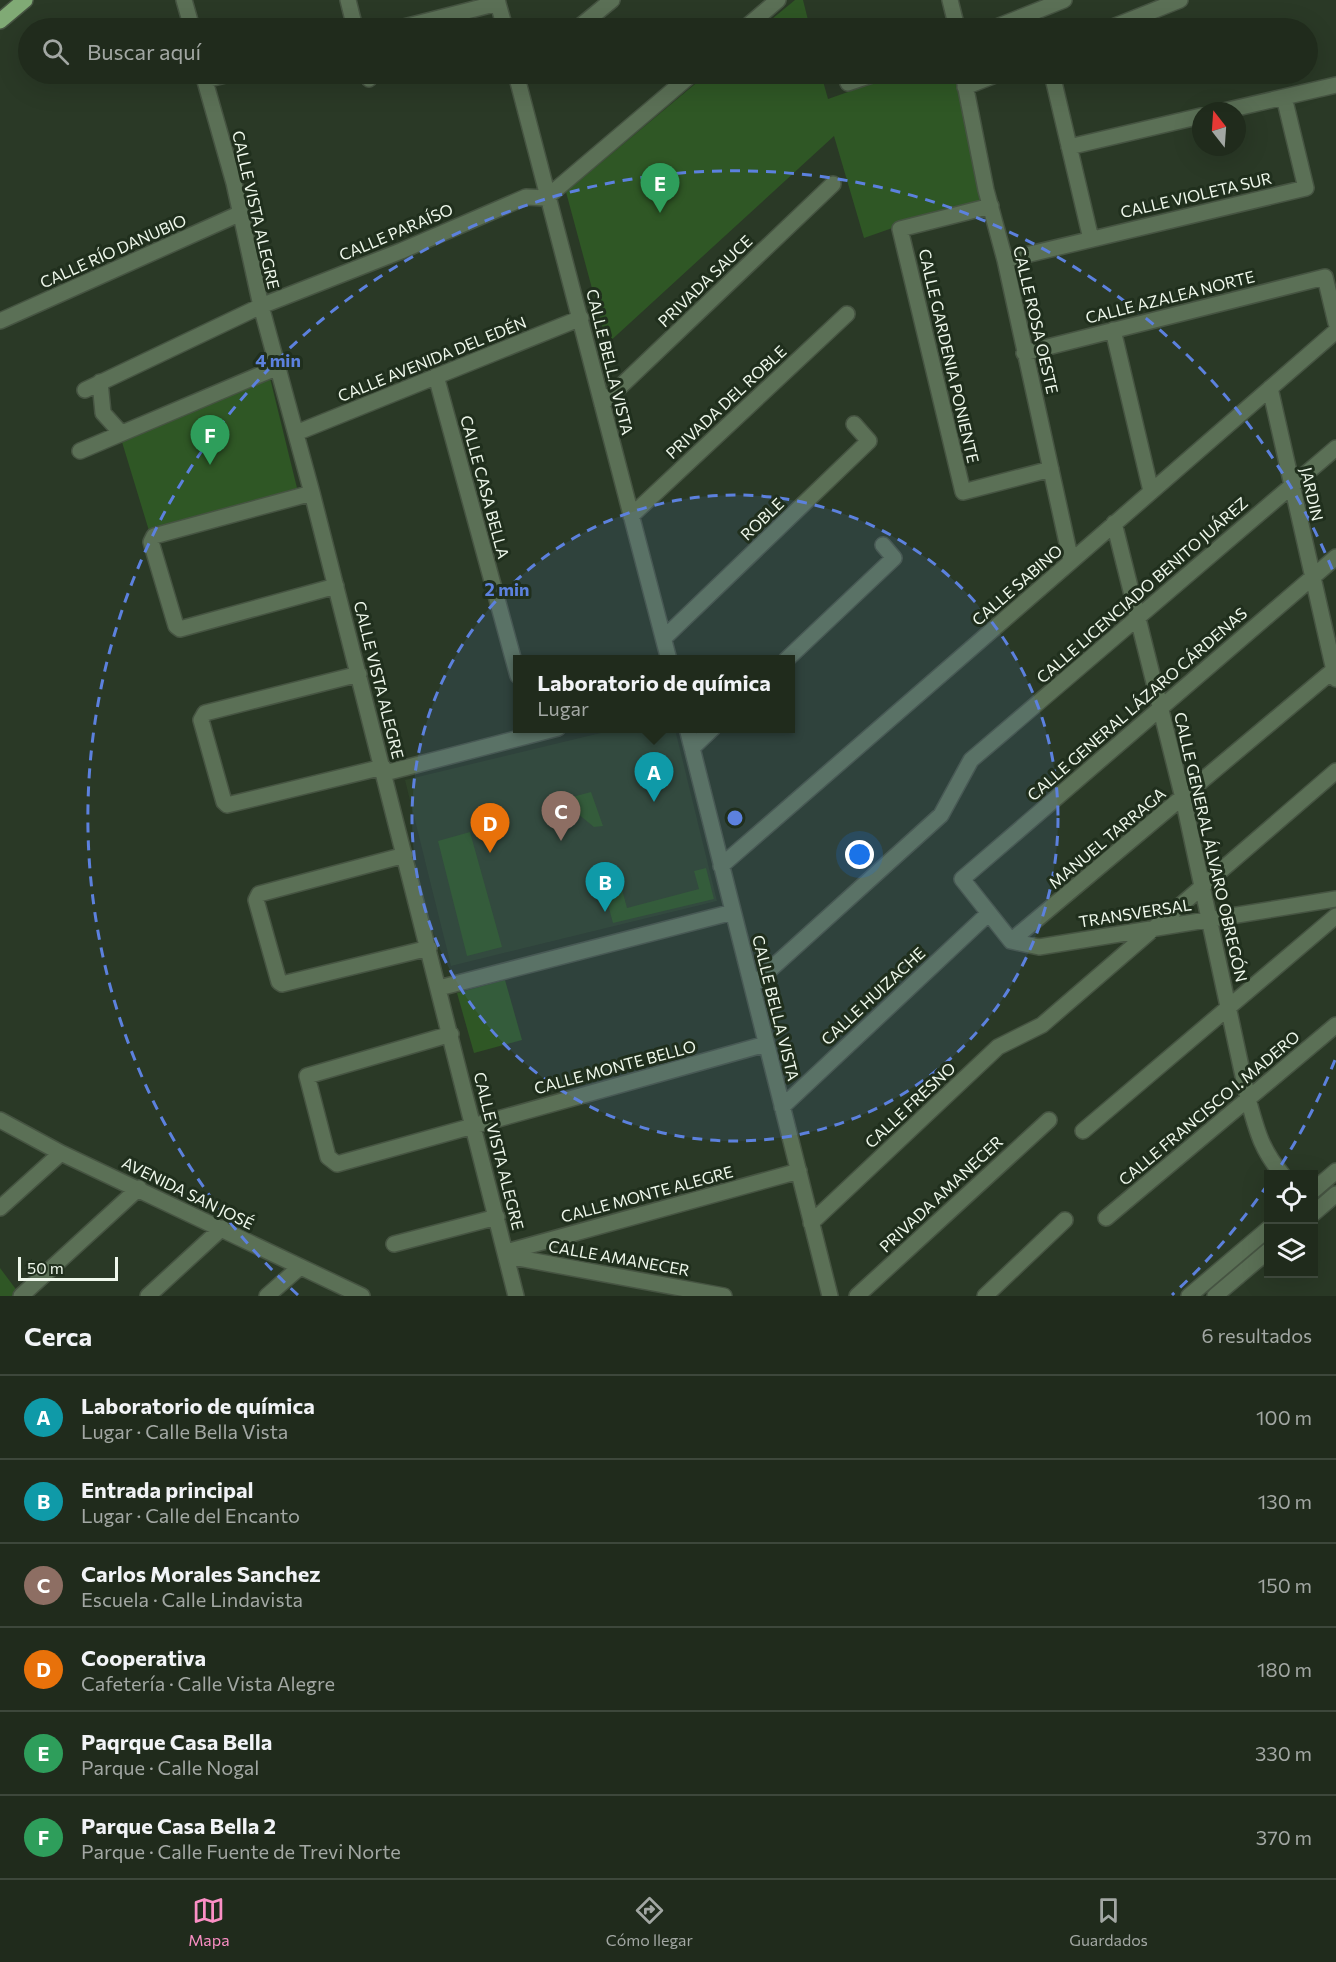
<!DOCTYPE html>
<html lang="es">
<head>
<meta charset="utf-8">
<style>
  body { margin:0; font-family:Commissioner,sans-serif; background:#2d3729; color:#f1f3f6 }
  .controls { position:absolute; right:18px; bottom:18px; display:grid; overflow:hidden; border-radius:0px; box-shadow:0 6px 24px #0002 }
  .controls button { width:54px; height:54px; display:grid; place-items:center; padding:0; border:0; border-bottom:2px solid #3d473b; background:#202b1c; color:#f1f3f6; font:30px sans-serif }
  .compass { position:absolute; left:1192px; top:102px; width:54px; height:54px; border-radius:50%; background:#202b1c; box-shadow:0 6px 24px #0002; rotate:343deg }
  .scale { position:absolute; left:18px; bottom:15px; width:100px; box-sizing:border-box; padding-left:6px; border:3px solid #eff8ec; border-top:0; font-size:16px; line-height:21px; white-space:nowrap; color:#eff8ec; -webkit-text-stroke:4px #202f1d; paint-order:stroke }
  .you { position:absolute; left:860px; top:855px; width:21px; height:21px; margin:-15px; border:4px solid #fff; border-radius:50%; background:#1a73e8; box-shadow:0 0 0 9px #1a73e833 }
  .badge { display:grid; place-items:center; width:39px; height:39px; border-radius:50%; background:#fb8fc5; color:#fff; font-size:20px; font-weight:700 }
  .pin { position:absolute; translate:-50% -50px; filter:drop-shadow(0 2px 3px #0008) }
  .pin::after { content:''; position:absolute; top:32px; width:21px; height:18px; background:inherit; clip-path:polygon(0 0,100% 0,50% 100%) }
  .popup { position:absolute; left:513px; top:655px; width:282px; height:78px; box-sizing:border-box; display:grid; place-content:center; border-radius:0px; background:#202b1c; filter:drop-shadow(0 2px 4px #0005); font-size:20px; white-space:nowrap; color:#a2a7a3 }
  .popup b { font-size:22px; color:#f1f3f6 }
  .popup::after { content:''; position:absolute; left:50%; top:100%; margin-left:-12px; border:12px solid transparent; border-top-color:#202b1c }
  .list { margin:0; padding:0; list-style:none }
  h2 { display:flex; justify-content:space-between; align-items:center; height:78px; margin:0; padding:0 24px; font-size:26px }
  h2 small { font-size:20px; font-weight:400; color:#a2a7a3 }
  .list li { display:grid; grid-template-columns:39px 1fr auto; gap:18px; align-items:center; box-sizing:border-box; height:84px; padding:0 24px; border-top:2px solid #3d473b }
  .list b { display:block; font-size:22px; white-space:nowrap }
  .list p { margin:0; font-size:20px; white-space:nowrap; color:#a2a7a3 }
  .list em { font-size:20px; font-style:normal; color:#a2a7a3 }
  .icon { flex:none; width:33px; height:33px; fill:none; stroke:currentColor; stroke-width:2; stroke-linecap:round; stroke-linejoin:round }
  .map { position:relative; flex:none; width:1336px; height:1296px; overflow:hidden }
  .search { position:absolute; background:#202b1c; box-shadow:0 6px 24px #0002; left:18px; right:18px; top:18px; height:66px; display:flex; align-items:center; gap:15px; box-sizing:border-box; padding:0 21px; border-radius:33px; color:#a2a7a3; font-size:22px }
  .sheet { height:582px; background:#202b1c }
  nav { display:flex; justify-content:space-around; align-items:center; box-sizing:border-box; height:84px; border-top:2px solid #3d473b; background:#202b1c; font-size:16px; color:#a2a7a3 }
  nav a { display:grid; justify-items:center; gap:3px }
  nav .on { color:#fb8fc5 }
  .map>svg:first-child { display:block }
  .built { fill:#2e4229 }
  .green { fill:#2f5725 }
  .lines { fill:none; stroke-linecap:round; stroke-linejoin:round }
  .minor-casing { stroke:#465442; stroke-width:18 }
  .major-casing { stroke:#465442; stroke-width:18 }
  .minor { stroke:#5b7056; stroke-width:15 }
  .major { stroke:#80aa75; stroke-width:15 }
  .ring { fill:none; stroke:#5c81de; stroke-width:3; stroke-dasharray:10 8 }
  .labels { text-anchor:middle; stroke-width:6; stroke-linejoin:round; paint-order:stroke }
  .street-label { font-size:16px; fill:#eff8ec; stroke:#202f1d }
  .centre { fill:#5c81de; stroke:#202f1d; stroke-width:3 }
  .ring-label { font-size:18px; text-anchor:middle; font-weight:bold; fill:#5c81de; stroke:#202f1d; stroke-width:6; stroke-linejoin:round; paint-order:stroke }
</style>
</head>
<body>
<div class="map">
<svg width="1336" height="1296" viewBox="0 0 1336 1296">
  <rect width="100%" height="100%" fill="#2a3926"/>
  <!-- built -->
  <path class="built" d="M 617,729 L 675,729 L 717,901 L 451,966 L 405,780 Z"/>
  <!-- green -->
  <path class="green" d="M 795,0 L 803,0 L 810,28 L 761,28 Z
    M 707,74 L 821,74 L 828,99 L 899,74 L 970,74 L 997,201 L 901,225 L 864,238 L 834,136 L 607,344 L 566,192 Z
    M 270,378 L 297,488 L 150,534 L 122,442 Z
    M 591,792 L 603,826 L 594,827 L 561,800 Z
    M 470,832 L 502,947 L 467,956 L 438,841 Z
    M 706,868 L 714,899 L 613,923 L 603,886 L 620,882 L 627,908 L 699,889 L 694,871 Z
    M 505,980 L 522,1040 L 474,1053 L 457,993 Z
    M 0,1268 L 21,1296 L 0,1296 Z"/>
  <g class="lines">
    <defs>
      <path id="minor" d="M 184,0 L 192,28
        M 348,0 L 355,28
        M 497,0 L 505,28
        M 950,0 L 957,28
        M 400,28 L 498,3
        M 578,28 L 612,0
        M 745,28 L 778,0
        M 994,28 L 1064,0
        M 1110,28 L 1180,0
        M 203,74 L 234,183 L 261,306 L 312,493 L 516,1296
        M 367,74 L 369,79
        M 516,74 L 669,660
        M 963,74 L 986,190 L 1005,260 L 1071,561
        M 1052,74 L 1091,239
        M 205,80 L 229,74
        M 848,83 L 875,74
        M 965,87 L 998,74
        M 1224,111 L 1336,85
        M 1069,147 L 1201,116
        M 546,198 L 692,74
        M 991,206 L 900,229 L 963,492 L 1051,469
        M 1005,260 L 1306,188 L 1284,97
        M 0,321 L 241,213
        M 1113,330 L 1151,491
        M 1024,353 L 1325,277 L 1336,323
        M 436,376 L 518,676
        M 100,382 L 103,413 L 121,433
        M 1270,388 L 1336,679
        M 85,390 L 261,306 L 401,251 L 526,197 L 546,198
        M 602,404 L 833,184
        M 296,433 L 581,318
        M 80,451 L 278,367
        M 312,493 L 154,536 L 151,542 L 176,626 L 180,629 L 336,586
        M 631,516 L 847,314
        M 1114,523 L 1183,798 L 1248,1099 C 1257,1131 1261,1149 1282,1174
        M 664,638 L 869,441 L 854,424
        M 786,660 L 894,558 L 883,545
        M 359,674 L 205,713 L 201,720 L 224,802 L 227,805 L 383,767
        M 687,728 L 830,1296
        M 692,748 L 713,728
        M 385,773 L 558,728
        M 405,855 L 259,894 L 256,900 L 279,982 L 282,984 L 429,948
        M 721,866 L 1336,331
        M 1011,941 L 962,879 L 1336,557
        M 1011,941 L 1336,668
        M 1011,941 L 1039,947 L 1336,899
        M 752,986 L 941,815 L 971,760 L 1336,448
        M 439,988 L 733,912
        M 451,1034 L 307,1076 L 328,1157 L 337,1164 L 766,1044
        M 782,1107 L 989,913
        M 0,1120 L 61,1153 L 362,1296
        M 1083,1131 L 1336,916
        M 1314,1190 L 1336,1171
        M 0,1208 L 61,1153
        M 1314,1213 L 1336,1194
        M 1106,1218 L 1336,1025
        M 811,1223 L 998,1047 L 1042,1025 L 1336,771
        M 394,1244 L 497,1217
        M 506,1252 L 799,1171
        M 507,1256 L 724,1296
        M 21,1296 L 139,1188
        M 148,1296 L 222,1228
        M 267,1296 L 300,1267
        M 857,1296 L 1049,1120
        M 985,1296 L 1065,1220
        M 1189,1296 L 1268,1229
        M 1215,1296 L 1268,1251"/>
      <path id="major" d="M 0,21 L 25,0"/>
    </defs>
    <!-- minor casing -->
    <use href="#minor" class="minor-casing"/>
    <!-- major casing -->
    <use href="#major" class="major-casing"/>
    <!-- minor -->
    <use href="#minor" class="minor"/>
    <!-- major -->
    <use href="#major" class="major"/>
  </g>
  <!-- distance rings -->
  <circle cx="735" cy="818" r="323" fill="#5c81de" fill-opacity=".12"/>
  <g class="ring">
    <circle cx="735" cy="818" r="323"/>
    <path d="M1335 1060A647 647 0 0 1 1278 1170M1268 1184A647 647 0 0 1 1172 1295M298 1295A647 647 0 1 1 1335 576"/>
  </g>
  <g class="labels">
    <!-- street labels -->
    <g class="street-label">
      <text transform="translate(1196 195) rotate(-13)" y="6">CALLE VIOLETA SUR</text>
      <text transform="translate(256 210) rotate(77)" y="6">CALLE VISTA ALEGRE</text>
      <text transform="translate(396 232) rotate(-23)" y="6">CALLE PARAÍSO</text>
      <text transform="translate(113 251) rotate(-24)" y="6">CALLE RÍO DANUBIO</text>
      <text transform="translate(705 281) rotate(-44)" y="6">PRIVADA SAUCE</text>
      <text transform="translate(1170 297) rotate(-14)" y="6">CALLE AZALEA NORTE</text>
      <text transform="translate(1036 320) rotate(77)" y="6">CALLE ROSA OESTE</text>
      <text transform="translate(949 356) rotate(77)" y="6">CALLE GARDENIA PONIENTE</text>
      <text transform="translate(432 359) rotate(-22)" y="6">CALLE AVENIDA DEL EDÉN</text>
      <text transform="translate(610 362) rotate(76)" y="6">CALLE BELLA VISTA</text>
      <text transform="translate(726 402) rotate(-43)" y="6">PRIVADA DEL ROBLE</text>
      <text transform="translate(485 487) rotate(75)" y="6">CALLE CASA BELLA</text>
      <text transform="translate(1312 494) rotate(77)" y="6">JARDIN</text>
      <text transform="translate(762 519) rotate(-44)" y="6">ROBLE</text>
      <text transform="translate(1017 585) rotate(-41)" y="6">CALLE SABINO</text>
      <text transform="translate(1142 590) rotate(-41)" y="6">CALLE LICENCIADO BENITO JUÁREZ</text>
      <text transform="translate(379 680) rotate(76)" y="6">CALLE VISTA ALEGRE</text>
      <text transform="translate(1137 704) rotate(-41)" y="6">CALLE GENERAL LÁZARO CÁRDENAS</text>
      <text transform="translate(1107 838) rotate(-40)" y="6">MANUEL TARRAGA</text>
      <text transform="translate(1211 847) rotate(77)" y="6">CALLE GENERAL ÁLVARO OBREGÓN</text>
      <text transform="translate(1135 913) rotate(-9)" y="6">TRANSVERSAL</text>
      <text transform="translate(873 996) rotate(-43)" y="6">CALLE HUIZACHE</text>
      <text transform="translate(776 1008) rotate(76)" y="6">CALLE BELLA VISTA</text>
      <text transform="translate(615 1067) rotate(-15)" y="6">CALLE MONTE BELLO</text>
      <text transform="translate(910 1105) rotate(-43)" y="6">CALLE FRESNO</text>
      <text transform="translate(1209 1108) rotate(-40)" y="6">CALLE FRANCISCO I. MADERO</text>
      <text transform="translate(499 1151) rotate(76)" y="6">CALLE VISTA ALEGRE</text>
      <text transform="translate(188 1193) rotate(26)" y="6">AVENIDA SAN JOSÉ</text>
      <text transform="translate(647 1194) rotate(-15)" y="6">CALLE MONTE ALEGRE</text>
      <text transform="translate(941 1194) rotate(-43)" y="6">PRIVADA AMANECER</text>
      <text transform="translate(619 1258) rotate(10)" y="6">CALLE AMANECER</text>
    </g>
  </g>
  <circle cx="735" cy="818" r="9" class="centre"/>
  <g class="ring-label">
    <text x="278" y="367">4 min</text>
    <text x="507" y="596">2 min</text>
  </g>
</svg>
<div class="controls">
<button><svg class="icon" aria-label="locate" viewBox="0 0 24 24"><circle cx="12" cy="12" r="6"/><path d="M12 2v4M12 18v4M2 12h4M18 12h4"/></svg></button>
<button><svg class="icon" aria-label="layers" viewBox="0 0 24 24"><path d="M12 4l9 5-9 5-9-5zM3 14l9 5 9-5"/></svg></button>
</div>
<svg class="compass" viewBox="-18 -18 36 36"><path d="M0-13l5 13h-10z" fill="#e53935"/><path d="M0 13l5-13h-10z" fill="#a2a7a3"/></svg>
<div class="scale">50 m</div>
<div class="you"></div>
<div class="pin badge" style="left:654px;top:802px;background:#0f9aa8">A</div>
<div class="popup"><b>Laboratorio de química</b>Lugar</div>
<div class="pin badge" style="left:605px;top:912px;background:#0f9aa8">B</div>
<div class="pin badge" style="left:561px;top:841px;background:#8d6e63">C</div>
<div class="pin badge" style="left:490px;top:853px;background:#e8710a">D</div>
<div class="pin badge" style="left:660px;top:213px;background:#2e9e5b">E</div>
<div class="pin badge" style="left:210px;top:465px;background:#2e9e5b">F</div>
<div class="search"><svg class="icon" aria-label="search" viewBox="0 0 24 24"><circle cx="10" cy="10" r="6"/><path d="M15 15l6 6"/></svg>Buscar aquí</div>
</div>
<section class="sheet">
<h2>Cerca<small>6 resultados</small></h2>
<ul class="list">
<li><span class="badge" style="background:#0f9aa8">A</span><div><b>Laboratorio de química</b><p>Lugar · Calle Bella Vista</p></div><em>100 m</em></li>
<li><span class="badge" style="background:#0f9aa8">B</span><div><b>Entrada principal</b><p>Lugar · Calle del Encanto</p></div><em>130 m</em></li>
<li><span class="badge" style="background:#8d6e63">C</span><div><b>Carlos Morales Sanchez</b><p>Escuela · Calle Lindavista</p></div><em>150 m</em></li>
<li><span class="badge" style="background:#e8710a">D</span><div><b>Cooperativa</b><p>Cafetería · Calle Vista Alegre</p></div><em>180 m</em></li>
<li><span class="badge" style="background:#2e9e5b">E</span><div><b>Paqrque Casa Bella</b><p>Parque · Calle Nogal</p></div><em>330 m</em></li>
<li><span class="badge" style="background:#2e9e5b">F</span><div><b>Parque Casa Bella 2</b><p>Parque · Calle Fuente de Trevi Norte</p></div><em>370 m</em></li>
</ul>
</section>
<nav>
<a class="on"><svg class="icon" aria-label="map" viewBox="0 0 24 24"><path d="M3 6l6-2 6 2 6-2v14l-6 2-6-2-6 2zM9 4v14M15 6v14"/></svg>Mapa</a>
<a><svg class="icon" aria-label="directions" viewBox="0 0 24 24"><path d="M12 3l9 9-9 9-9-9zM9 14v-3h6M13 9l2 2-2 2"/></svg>Cómo llegar</a>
<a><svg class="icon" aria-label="saved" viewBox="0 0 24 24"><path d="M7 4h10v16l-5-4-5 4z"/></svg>Guardados</a>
</nav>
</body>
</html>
